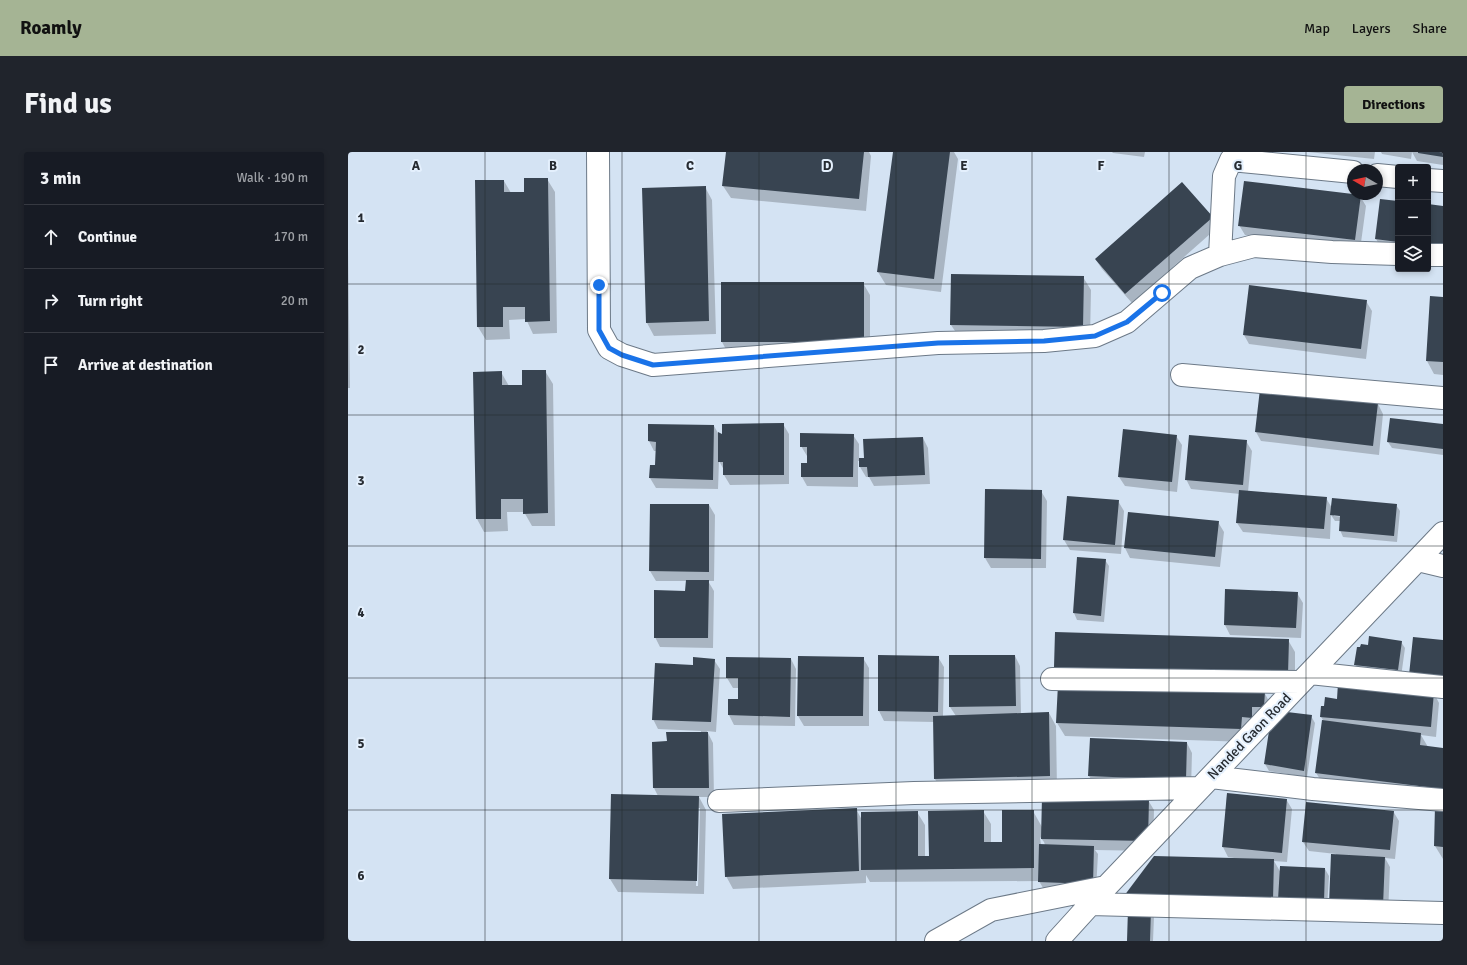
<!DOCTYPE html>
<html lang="en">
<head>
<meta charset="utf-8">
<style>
  body { margin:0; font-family:Signika,sans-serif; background:#20242c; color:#f1f3f6 }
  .controls { position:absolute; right:12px; top:12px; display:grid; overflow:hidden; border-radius:4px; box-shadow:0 2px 6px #0003 }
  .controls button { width:36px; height:36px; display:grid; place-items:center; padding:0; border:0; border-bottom:1px solid #363941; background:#171b24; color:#f1f3f6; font:20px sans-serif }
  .compass { position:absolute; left:999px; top:12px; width:36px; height:36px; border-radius:50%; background:#171b24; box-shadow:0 2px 6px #0003; rotate:279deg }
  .stop { position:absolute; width:12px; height:12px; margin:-9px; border:3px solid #1a73e8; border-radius:50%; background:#fff }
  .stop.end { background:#1a73e8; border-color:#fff; box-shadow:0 1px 4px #0008 }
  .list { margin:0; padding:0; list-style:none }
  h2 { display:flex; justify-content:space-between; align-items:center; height:52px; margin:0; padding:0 16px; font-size:17px }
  h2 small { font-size:13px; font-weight:400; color:#9ea1a6 }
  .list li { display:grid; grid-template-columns:26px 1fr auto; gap:12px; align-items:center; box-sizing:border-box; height:64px; padding:0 16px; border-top:1px solid #363941 }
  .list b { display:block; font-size:15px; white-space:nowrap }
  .list em { font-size:13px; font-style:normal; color:#9ea1a6 }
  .icon { flex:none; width:22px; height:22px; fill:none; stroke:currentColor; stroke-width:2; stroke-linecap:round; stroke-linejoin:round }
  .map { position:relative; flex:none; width:1095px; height:789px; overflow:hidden; border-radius:4px }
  header { display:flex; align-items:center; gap:24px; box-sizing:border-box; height:56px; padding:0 20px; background:#a5b494; color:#111 }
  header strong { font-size:19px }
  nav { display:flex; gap:22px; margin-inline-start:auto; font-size:14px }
  .intro { display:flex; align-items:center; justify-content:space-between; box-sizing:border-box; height:96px; padding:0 24px }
  h1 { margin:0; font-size:28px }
  .button { padding:10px 18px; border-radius:4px; background:#a5b494; color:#111; font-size:14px; font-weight:700 }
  main { display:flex; gap:24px; padding:0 24px }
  aside { flex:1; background:#171b24; border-radius:4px; box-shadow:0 2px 6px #0003 }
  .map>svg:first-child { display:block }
  .shadow { fill:#0003; fill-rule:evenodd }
  .building { fill:#384451 }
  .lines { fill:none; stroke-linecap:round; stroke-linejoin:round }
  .minor-casing { stroke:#6c7987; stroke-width:24 }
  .minor { stroke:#fff; stroke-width:22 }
  .route { stroke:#1a73e8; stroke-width:5 }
  .grid { fill:none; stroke:#262b31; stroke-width:1; stroke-opacity:0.55 }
  .labels { text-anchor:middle; stroke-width:4; stroke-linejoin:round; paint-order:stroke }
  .street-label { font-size:14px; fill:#262b31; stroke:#e4f0fd }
  .grid-label { font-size:13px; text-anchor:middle; font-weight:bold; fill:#262b31; stroke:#e4f0fd; stroke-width:4; stroke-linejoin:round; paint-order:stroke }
</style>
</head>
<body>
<header>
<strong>Roamly</strong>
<nav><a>Map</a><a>Layers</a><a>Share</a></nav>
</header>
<div class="intro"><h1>Find us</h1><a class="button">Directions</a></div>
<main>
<aside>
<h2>3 min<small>Walk · 190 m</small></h2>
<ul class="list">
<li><svg class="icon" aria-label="ahead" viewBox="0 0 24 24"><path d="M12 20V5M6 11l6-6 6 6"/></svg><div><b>Continue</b></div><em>170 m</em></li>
<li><svg class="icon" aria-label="right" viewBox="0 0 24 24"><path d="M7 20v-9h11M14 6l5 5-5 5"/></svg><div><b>Turn right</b></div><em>20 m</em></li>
<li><svg class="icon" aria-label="arrive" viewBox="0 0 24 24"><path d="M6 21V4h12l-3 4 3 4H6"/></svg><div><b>Arrive at destination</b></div></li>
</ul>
</aside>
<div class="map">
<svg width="1095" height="789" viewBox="0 0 1095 789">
  <rect width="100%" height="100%" fill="#d4e3f3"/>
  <!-- shadow -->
  <path class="shadow" d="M 379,0 L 521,0 L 523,4 L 518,59 L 383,46 L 375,34 Z
    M 546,0 L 606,0 L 610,7 L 593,140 L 538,133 L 530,120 Z
    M 764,0 L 797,0 L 796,5 L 765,1 Z
    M 960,0 L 1027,0 L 1026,7 Z
    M 1033,0 L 1095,0 L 1095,13 L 1069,9 L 1064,0 L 1063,7 L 1034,2 Z
    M 199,27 L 207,40 L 209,181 L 185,182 L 178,167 L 161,168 L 162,187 L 138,188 L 130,175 L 156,29 L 163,41 L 177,41 Z
    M 834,32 L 870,75 L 784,151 L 754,117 L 748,108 Z
    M 357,35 L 364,48 L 368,182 L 306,184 L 299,171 L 295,37 Z
    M 1012,44 L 1018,54 L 1012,98 L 897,83 L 891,73 Z
    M 1050,50 L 1050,99 L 1034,97 L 1028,87 Z
    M 0,94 L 2,236 L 0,236 Z
    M 735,125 L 743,138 L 742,187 L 611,185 L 603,173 Z
    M 515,131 L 522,143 L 522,202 L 381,203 L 374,190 Z
    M 1083,145 L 1095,146 L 1095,223 L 1086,222 L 1079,209 Z
    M 1018,149 L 1024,159 L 1018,207 L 901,192 L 896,183 Z
    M 197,219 L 205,232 L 207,374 L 184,374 L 176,360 L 159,360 L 160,379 L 136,380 L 129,367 L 153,220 L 161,234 L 175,234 Z
    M 1030,252 L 1035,262 L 1031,303 L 913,289 L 908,280 Z
    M 435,272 L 441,282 L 441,332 L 382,333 L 376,323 L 376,318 L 371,309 L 370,337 L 308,336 L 302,326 L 308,314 L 309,299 L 306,299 L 301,289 L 366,274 L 370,281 L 375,283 Z
    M 1095,273 L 1095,303 L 1044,296 L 1040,290 Z
    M 505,283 L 511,292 L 511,307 L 517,307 L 575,286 L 580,296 L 582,332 L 526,334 L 521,325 L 518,325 L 512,315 L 512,309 L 510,309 L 510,335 L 459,334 L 454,325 L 460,312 L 460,304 L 459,304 L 453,294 Z
    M 828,284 L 834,293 L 829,340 L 777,334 L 771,325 Z
    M 898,289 L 904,299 L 900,340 L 978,346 L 984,356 L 1048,353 L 1052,359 L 1049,390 L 995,385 L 992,378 L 993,369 L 987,369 L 983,363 L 982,387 L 895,380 L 889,371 L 892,342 L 843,337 L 838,327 ZM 986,362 L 997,365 L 986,364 Z
    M 693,339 L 699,349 L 698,416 L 643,416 L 637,406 Z
    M 720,345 L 770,349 L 776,359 L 773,402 L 722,398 L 716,388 Z
    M 303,353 L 361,353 L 367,363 L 366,429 L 360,429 L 366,439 L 365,496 L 312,495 L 307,485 L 338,440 L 339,429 L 308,429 L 302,419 Z
    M 870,370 L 876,380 L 872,415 L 782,406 L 777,396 Z
    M 757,408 L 761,414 L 756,470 L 729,468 L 726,461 Z
    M 949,441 L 955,451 L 953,486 L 882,483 L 877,473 Z
    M 708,481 L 940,488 L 947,500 L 947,534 L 714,528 L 707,515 Z
    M 1053,490 L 1057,496 L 1053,525 L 1011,519 L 1007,512 L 1021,494 Z
    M 531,504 L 590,505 L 596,515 L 595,564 L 608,564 L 602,555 L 667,504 L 672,514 L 673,562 L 701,561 L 708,574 L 709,637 L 594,640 L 587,627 L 586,570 L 536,569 L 531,559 Z
    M 515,506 L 521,516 L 521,574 L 456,574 L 450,564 Z
    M 443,507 L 448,517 L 447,574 L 386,573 L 381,563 L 381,548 L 391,548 L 391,536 L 385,536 L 379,526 Z
    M 366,508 L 372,517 L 368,580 L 359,579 L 365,591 L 366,645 L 351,645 L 358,658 L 356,742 L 270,740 L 262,727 L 310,644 L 306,636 L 320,590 L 353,581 L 353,579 L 310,577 L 305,567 L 346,514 ZM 350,656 L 352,656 L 350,734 L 348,734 Z
    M 916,540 L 923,553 L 900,590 L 717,584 L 709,571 Z
    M 1086,541 L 1091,551 L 1088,585 L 1073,583 L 1080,595 L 1095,597 L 1095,649 L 976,633 L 968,621 L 975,568 L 973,565 L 989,548 Z
    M 963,564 L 967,571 L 959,625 L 921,619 L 917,612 L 922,579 Z
    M 839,591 L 844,601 L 843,637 L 747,633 L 741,624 Z
    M 879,642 L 938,647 L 944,657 L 939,710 L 926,709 L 933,721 L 977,717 L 981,724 L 979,756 L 930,758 L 886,707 L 886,706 L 880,705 L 875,695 Z
    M 800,648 L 806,658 L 805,699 L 747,698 L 750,702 L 748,738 L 695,736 L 691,729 L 522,730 L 518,723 L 518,731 L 385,737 L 378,724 L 508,657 L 514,668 L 569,660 L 577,673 L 577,705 L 582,705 L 635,659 L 643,672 L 643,691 L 655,691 L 685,659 L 694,675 ZM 692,685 L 696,690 L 697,693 L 693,693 Z
    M 1095,655 L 1095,707 L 1087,694 Z
    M 1045,659 L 1051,669 L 1047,707 L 1037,706 L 1042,715 L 1040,763 L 988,704 L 988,702 L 961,699 L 955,690 Z
    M 802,759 L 806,765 L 805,789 L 780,789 Z"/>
  <!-- building -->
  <path class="building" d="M 378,0 L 516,0 L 511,47 L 374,34 Z
    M 545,0 L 602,0 L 586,127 L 529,120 Z
    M 1070,0 L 1095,0 L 1095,5 L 1070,1 Z
    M 176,26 L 200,26 L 202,169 L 177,170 L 177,155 L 155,155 L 155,175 L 129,175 L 127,28 L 156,28 L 156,40 L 176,40 Z
    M 896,29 L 1013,43 L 1007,88 L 890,74 Z
    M 834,30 L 865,65 L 777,142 L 747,107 Z
    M 358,34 L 361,169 L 298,171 L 294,36 Z
    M 1032,47 L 1050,49 L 1050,90 L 1027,87 Z
    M 1080,52 L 1095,54 L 1095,95 L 1080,93 Z
    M 603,122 L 736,124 L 735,175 L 602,173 Z
    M 373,130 L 516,130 L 516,190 L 373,190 Z
    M 901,133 L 1019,148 L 1013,197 L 895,183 Z
    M 1082,144 L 1095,145 L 1095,210 L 1078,209 Z
    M 174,218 L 198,218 L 200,361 L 175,362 L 175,347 L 153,347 L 153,367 L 128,367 L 125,220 L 154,219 L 154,233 L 174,233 Z
    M 912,237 L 1030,251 L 1025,294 L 907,280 Z
    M 1042,266 L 1095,272 L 1095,297 L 1039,290 Z
    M 436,271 L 436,323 L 375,323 L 375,310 L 370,310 L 370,280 L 374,282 L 374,272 Z
    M 300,272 L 366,273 L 365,328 L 301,326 L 302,313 L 307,313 L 308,290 L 300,289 Z
    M 775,277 L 829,283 L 824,330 L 770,325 Z
    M 452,281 L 506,282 L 505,325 L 453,325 L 453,311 L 459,311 L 459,295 L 452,295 Z
    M 841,283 L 899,288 L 895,333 L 837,328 Z
    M 575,285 L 577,323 L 520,325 L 519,315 L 511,315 L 511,306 L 516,306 L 515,287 Z
    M 637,337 L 694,338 L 693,407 L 636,406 Z
    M 891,338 L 979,345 L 976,377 L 888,371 Z
    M 719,344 L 771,348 L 767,393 L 715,388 Z
    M 984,346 L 1049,352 L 1046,384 L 991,379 L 992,364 L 982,363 Z
    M 302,352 L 361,352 L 361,420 L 301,419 Z
    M 780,360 L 871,369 L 867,405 L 776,396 Z
    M 729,405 L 758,407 L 753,464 L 725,461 Z
    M 338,428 L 361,428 L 360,486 L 306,486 L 306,438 L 337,439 Z
    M 877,437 L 950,440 L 948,476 L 876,473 Z
    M 707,480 L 941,487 L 940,522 L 706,515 Z
    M 1021,484 L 1054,489 L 1050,518 L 1006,513 L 1009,495 L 1012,495 L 1013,492 L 1020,493 Z
    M 1065,485 L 1095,488 L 1095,526 L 1061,523 Z
    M 530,503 L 591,504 L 590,560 L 530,559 Z
    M 601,503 L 667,503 L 668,554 L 601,555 Z
    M 450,504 L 516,505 L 515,564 L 449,564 Z
    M 345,505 L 367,507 L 363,570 L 304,568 L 307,511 L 345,513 Z
    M 378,505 L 443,506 L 442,565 L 380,563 L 380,547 L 390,547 L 390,526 L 378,526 Z
    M 990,531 L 1086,540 L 1083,575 L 972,565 L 973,554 L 976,554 L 977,545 L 989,547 Z
    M 710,532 L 917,539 L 916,555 L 904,555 L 904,566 L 894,565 L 893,577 L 708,571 Z
    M 701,560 L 702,624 L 586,627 L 585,564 Z
    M 939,560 L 964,563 L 956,619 L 916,612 L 921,579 Z
    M 974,568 L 1073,581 L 1072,593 L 1095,596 L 1095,637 L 967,621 Z
    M 318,580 L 360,580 L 361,636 L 305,636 L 304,590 L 319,589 Z
    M 742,586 L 839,590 L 838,628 L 740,624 Z
    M 879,641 L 939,647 L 934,701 L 874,695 Z
    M 263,642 L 351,644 L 349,729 L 261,727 Z
    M 694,645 L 801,647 L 800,689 L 693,687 Z
    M 958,650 L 1046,659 L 1042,698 L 954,690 Z
    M 1087,654 L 1095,654 L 1095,695 L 1086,694 Z
    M 509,656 L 511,719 L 377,725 L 374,662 Z
    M 636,658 L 636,690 L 654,690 L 654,658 L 686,658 L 686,716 L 513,718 L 513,660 L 570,659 L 570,704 L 581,704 L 580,659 Z
    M 691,692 L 746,694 L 745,732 L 690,730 Z
    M 983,702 L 1037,705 L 1035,754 L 981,752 Z
    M 806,704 L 926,707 L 925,748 L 776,744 Z
    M 932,714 L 977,716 L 976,750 L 930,748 Z
    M 780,757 L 803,758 L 802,789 L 779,789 Z"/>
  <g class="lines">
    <defs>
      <path id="minor" d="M 250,0 L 251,178 L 261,196 L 274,203 L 305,213 L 590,191 L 696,189 L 747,184 L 779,170 L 842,116 L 872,103 L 906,94 L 984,100 L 1050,102
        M 1029,23 L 1050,25
        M 1080,28 L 1095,29
        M 872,103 L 876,24 L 883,8 L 1005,20
        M 1080,103 L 1095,103
        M 834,223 L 1095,246
        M 1070,408 L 1095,414
        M 962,521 L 1095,535
        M 704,527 L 953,530
        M 863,625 L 965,637 L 1095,648
        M 371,649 L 566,641 L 852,636
        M 742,752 L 1095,761
        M 588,789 L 643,758 L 758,735
        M 709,789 L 758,735 L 1095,381"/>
    </defs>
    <!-- minor casing -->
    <use href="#minor" class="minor-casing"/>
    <!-- minor -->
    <use href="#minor" class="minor"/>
  </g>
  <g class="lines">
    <!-- route -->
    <path class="route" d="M 251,133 L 251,178 L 261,196 L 274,203 L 305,213 L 590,191 L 696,189 L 747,184 L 779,170 L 814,141"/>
  </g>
  <!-- grid -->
  <path class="grid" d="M 137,0 L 137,789M 274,0 L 274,789M 411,0 L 411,789M 548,0 L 548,789M 684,0 L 684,789M 821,0 L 821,789M 958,0 L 958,789M 0,132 L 1095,132M 0,263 L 1095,263M 0,394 L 1095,394M 0,526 L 1095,526M 0,658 L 1095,658"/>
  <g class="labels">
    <!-- street labels -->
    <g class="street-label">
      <text transform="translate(901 584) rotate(-46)" y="5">Nanded Gaon Road</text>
    </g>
  </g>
  <g class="grid-label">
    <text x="68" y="18">A</text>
    <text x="205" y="18">B</text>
    <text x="342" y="18">C</text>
    <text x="479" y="18">D</text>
    <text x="616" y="18">E</text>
    <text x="753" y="18">F</text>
    <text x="890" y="18">G</text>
    <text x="13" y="70">1</text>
    <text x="13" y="202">2</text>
    <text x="13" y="333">3</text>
    <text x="13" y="465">4</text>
    <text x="13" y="596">5</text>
    <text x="13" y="728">6</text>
  </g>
</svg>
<div class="controls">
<button>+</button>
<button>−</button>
<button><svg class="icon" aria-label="layers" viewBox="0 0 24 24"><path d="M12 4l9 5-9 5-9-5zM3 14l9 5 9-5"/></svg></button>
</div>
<svg class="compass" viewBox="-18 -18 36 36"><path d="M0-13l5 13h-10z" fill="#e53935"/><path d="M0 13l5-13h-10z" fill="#9ea1a6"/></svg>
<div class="stop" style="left:814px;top:141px"></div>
<div class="stop end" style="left:251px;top:133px"></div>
</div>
</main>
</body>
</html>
